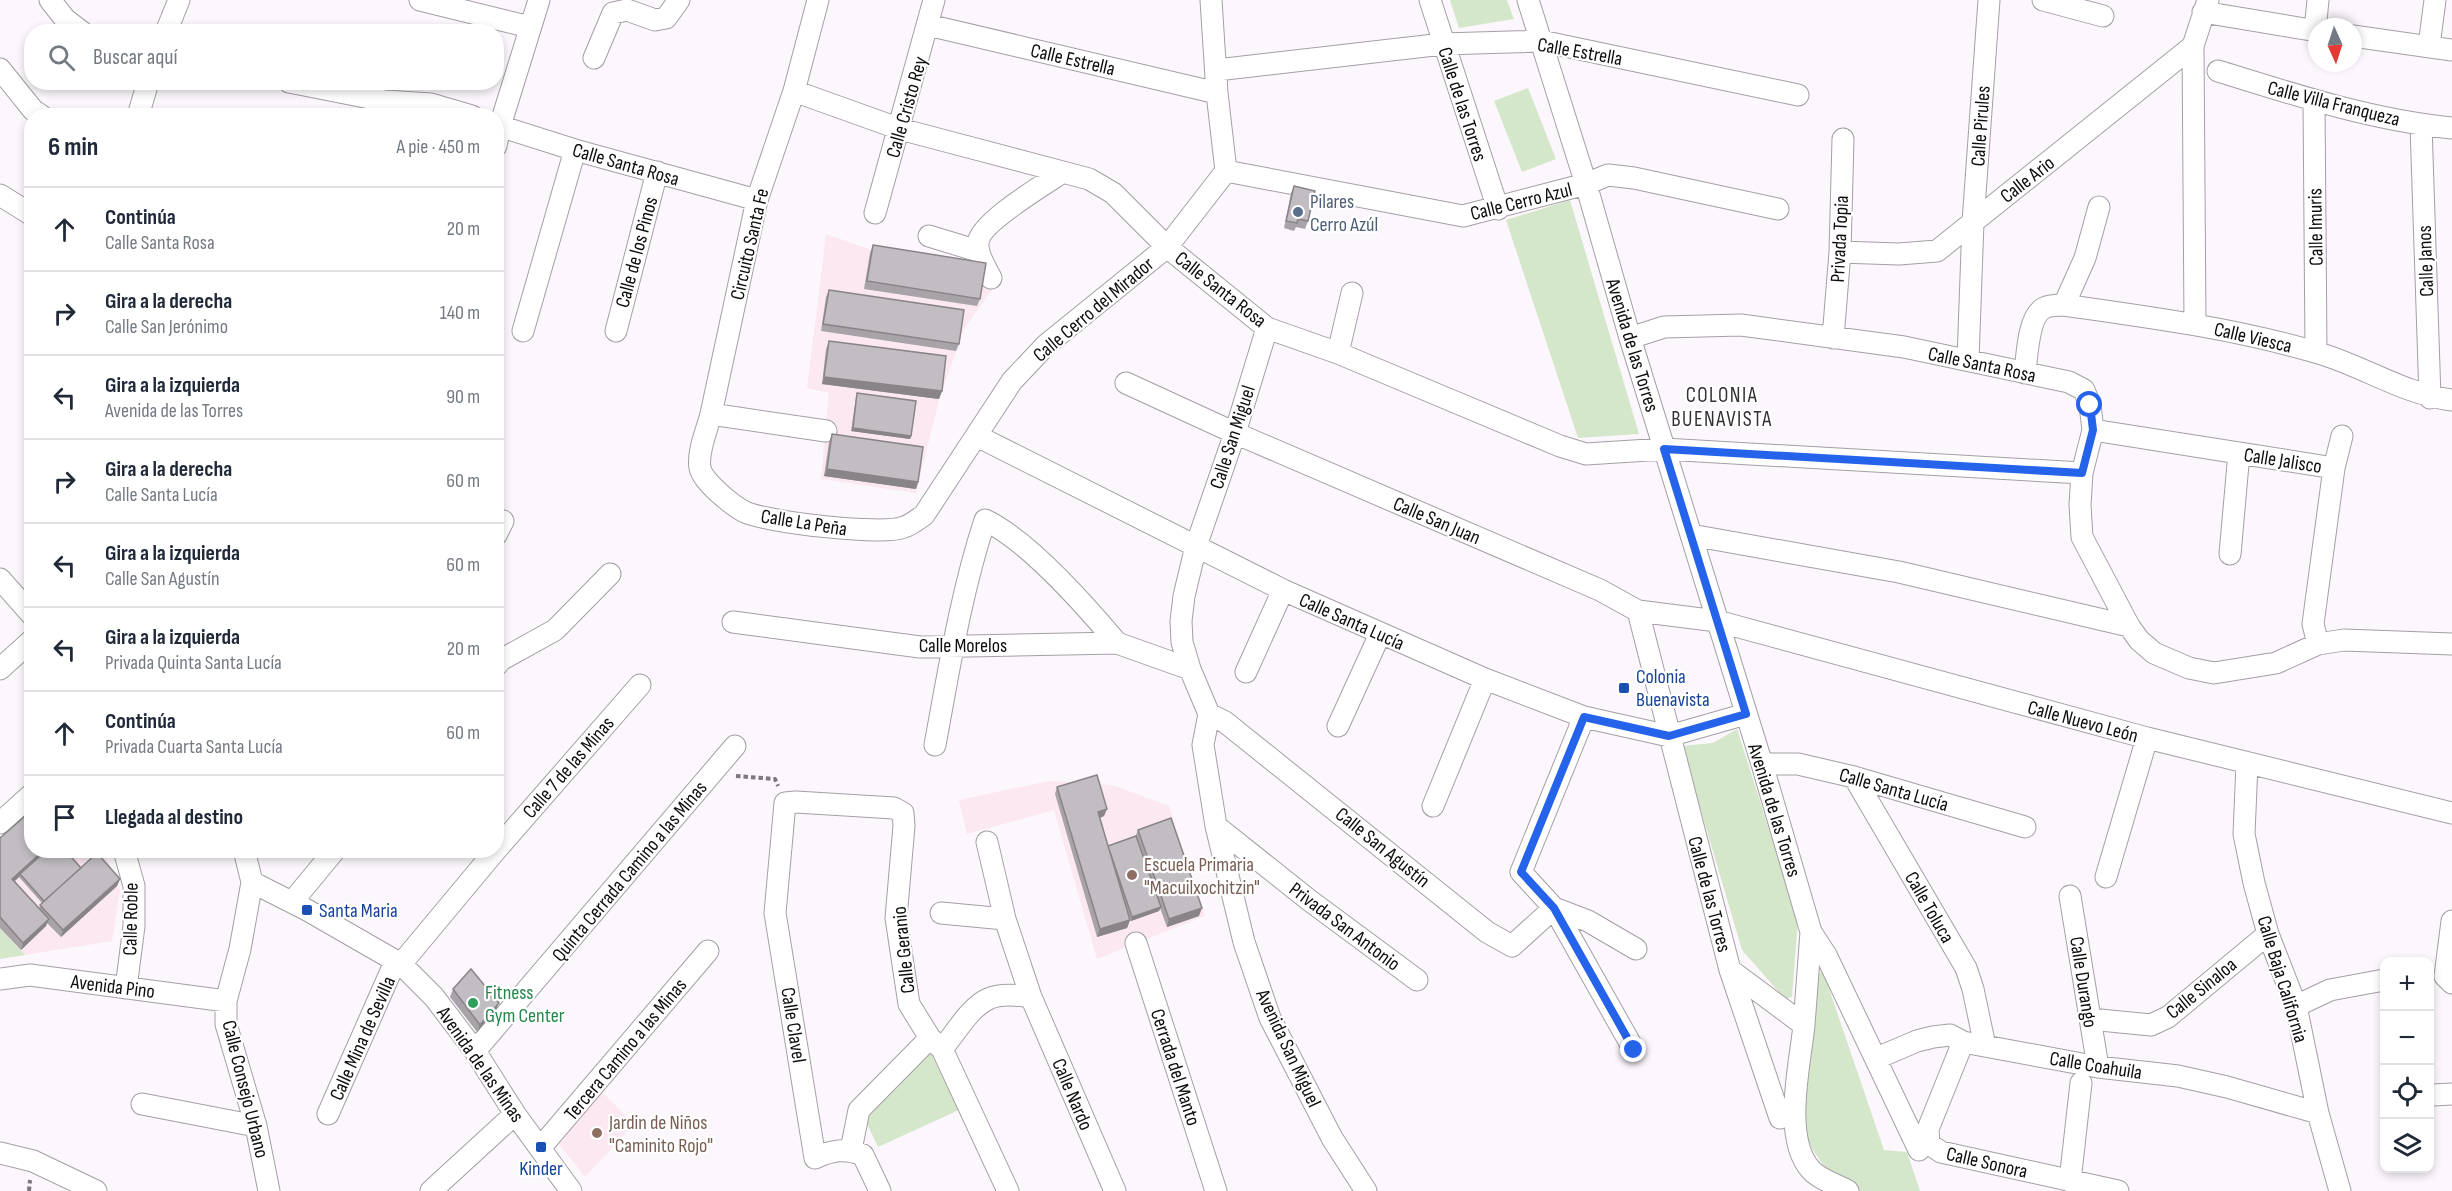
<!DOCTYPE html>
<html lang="es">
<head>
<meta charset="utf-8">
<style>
  body { margin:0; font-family:"Sofia Sans Condensed",sans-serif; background:#f6f6f7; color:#1f2937 }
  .controls { position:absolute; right:18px; bottom:18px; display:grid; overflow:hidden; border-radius:12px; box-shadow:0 3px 9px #0003 }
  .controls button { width:54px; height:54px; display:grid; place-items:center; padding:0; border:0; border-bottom:2px solid #e0e1e3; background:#fff; color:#1f2937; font:30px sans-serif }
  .compass { position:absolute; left:2308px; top:18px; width:54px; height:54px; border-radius:50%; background:#fff; box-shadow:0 3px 9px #0003; rotate:177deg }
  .stop { position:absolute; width:18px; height:18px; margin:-14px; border:4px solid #2563eb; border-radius:50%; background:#fff }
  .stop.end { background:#2563eb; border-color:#fff; box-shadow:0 2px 6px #0008 }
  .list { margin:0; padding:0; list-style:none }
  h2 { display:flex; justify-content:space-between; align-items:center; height:78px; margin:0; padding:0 24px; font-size:26px }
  h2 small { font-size:20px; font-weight:400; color:#747a83 }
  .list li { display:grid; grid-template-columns:39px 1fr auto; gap:18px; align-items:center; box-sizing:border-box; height:84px; padding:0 24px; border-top:2px solid #e0e1e3 }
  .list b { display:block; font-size:22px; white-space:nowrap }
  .list p { margin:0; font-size:20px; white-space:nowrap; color:#747a83 }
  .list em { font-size:20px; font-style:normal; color:#747a83 }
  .icon { flex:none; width:33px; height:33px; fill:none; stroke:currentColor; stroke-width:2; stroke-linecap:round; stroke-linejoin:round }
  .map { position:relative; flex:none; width:2452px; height:1191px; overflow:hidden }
  .search { position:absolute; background:#fff; box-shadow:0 3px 9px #0003; left:24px; top:24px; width:480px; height:66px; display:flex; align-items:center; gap:15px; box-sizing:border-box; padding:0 21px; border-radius:24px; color:#747a83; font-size:22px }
  .panel { position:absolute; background:#fff; box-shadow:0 3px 9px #0003; left:24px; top:108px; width:480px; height:750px; border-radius:24px }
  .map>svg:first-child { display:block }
  .education { fill:#fce8f1 }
  .green { fill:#d5e7cb }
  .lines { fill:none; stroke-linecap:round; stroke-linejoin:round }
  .minor-casing { stroke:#a49fa5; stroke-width:23 }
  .path { stroke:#7b777c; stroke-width:4; stroke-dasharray:4.5 3; stroke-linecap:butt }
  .minor { stroke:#fff; stroke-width:21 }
  .wall { fill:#a7a3a8; fill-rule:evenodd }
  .shaded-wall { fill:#888488 }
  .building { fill:#c2bdc3; stroke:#888488; stroke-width:1.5 }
  .route { stroke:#2563eb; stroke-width:8 }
  .service-dot { fill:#5c6f8a; stroke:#fff; stroke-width:2 }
  .transit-dot { fill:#1a4fb4; stroke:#fff; stroke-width:2 }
  .education-dot { fill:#8d6e63; stroke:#fff; stroke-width:2 }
  .leisure-dot { fill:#2e9e5b; stroke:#fff; stroke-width:2 }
  .labels { text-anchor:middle; stroke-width:4.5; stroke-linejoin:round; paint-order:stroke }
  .street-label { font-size:20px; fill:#0e0c0e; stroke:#fff }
  .service-label { font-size:20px; fill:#4e5e75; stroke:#fff; text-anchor:start }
  .transit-label { font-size:20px; fill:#164399; stroke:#fff; text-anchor:start }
  .education-label { font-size:20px; fill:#785e54; stroke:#fff; text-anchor:start }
  .leisure-label { font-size:20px; fill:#27864d; stroke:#fff; text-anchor:start }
  .neighbourhood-label { font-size:21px; letter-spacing:1.5px; fill:#332f34; stroke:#fff }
</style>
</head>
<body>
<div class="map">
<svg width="2452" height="1191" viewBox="0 0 2452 1191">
  <rect width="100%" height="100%" fill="#fcf6fd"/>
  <!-- education -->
  <path class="education" d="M 826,234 L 871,250 L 983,271 L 993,288 L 964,329 L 939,400 L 916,493 L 821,479 L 829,393 L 807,388 Z
    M 1049,781 L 1094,783 L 1115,786 L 1169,806 L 1205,916 L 1097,959 L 1054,810 L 967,834 L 959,800 Z
    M 0,843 L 32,850 L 104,851 L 120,891 L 112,941 L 25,955 L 0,928 Z
    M 602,1092 L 634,1124 L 585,1177 L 559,1144 Z"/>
  <!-- green -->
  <path class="green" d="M 1450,0 L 1507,0 L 1514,19 L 1459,28 Z
    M 1528,88 L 1556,159 L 1522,172 L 1494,101 Z
    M 1570,200 L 1639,434 L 1578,438 L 1506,220 Z
    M 1737,729 L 1798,920 L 1792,997 L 1785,999 L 1742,950 L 1682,746 L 1713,743 Z
    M 0,928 L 25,955 L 0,959 Z
    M 1823,971 L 1884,1150 L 1907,1152 L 1920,1191 L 1855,1191 L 1823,1165 L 1811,1147 L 1804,1126 L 1814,976 Z
    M 928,1047 L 959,1110 L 878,1147 L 861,1111 Z"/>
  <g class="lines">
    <defs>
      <path id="minor" d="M 50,0 L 65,19 L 82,32
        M 420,0 L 530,27
        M 818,0 L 794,91 L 757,200 L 711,414 C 707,430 697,452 700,468 C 703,482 733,506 745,512 C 767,522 883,536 904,527 C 911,525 918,519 924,515 L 1012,381 L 1046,345 L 1167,247 L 1226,171 L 1217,93 L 1211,0
        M 1430,0 L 1498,209
        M 1528,0 L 1586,184 L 1630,338 L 1762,764 L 1811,932 L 1804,1025
        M 2043,0 L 2103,16
        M 2203,12 L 2317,31
        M 928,25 L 1217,93
        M 2315,31 L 2318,0
        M 166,32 L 179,0
        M 2353,36 L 2452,50
        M 2193,46 L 2195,323
        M 2429,46 L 2435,0
        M 594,58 L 613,13 L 627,10 L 655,20 L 666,18 L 679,0
        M 0,69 L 33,110 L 42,116
        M 1217,70 L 1443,44 L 1541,41 L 1798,95
        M 2218,71 C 2295,95 2372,120 2452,128
        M 289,82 L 385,101 L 431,104 L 472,116
        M 794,91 L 900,129 L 1089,179 L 1113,193 L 1167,247 L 1267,328 L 1338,353 L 1560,446 L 1586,454 L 1664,449 L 2082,473
        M 2314,101 L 2316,352
        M 138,116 L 148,82
        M 496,125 L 575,150 L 757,200
        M 2421,125 L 2430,398
        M 496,146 L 500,126 L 539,0
        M 1226,171 L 1463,216 L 1586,184 L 1608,175 L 1634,178 L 1778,209
        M 0,195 L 32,215
        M 875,213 L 934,0
        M 929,236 L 978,251
        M 1840,252 L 1899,254 L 1937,251 L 2193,46 L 2208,0
        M 991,278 C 986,268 977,255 978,243 C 979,223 1045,184 1063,172
        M 2064,305 L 2085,258 L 2099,207
        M 1267,328 L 1235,433 L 1196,546 L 1184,596 L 1181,621 L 1182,642 L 1190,669 L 1209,714 L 1203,745 L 1216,826 L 1244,942 L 1270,1018 L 1332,1138 L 1366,1191
        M 523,331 L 575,150
        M 616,331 L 657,172
        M 1630,338 L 1664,327 L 1741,325 L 1904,347 L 2069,382 L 2084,390 L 2090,405 L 2093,430 L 2082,473 L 2080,505 L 2082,537 L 2129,626 L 2139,640 L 2154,653 L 2189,668 L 2214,673 L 2276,663 L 2318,644 L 2344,640 L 2452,644
        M 1833,338 L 1840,252 L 1843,139
        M 1338,353 L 1352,293
        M 1968,360 L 1973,222 L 1989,0
        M 2025,373 C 2027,356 2028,316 2044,308 C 2050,305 2057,305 2064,305 C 2148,317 2233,328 2315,352 C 2362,365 2403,394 2452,400
        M 1126,383 L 1235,433 L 1600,590 L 1638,611 L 1717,621 L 2147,738 L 2452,813
        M 711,414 L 826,431
        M 2093,430 L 2334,468 L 2313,624 L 2318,644
        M 977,436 L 1283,590 L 1485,679 L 1584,717 L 1669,736 L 1746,714
        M 2334,468 L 2342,436
        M 496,535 L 503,521
        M 1691,535 L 1899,572 L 2129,626
        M 2230,554 L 2239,453
        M 0,579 L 32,615
        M 1638,611 L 1730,970 L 1804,1025 C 1800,1065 1782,1138 1811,1170 C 1819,1179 1837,1185 1848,1191
        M 733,622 L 920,647 L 1117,643 L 1190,669
        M 496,666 L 501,660 L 555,630 L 610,574
        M 0,669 L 32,640
        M 1246,672 L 1283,590
        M 1209,714 L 1225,722 L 1487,932 L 1512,946 L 1554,908
        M 1584,717 L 1521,872 L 1554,908 L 1588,921 L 1636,949
        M 1338,726 L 1380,634
        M 935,745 C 949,669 961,593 985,520 C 1029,541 1085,605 1117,643
        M 1762,764 L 1798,764 L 1854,777 L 2025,827
        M 2247,764 L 2244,834 L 2254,883 L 2268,934 L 2296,1006 L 2318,1113 L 2340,1191
        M 1854,777 L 1966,968 L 1973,989 L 1985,1046
        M 1433,806 L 1485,679
        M 0,823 L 32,794
        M 1216,826 L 1309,900 L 1417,980
        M 987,842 L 1005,919 L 1031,997 L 1115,1191
        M 124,850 L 134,886 L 134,926 L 126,988
        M 244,850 L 252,882 L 240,949 L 226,1001 L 226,1024 L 256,1126 L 269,1191
        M 496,850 L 640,685
        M 2106,877 L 2147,738
        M 252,882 L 307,910 L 401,964 L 434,997 L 475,1051 L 515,1114 L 571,1191
        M 2070,896 L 2098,1067
        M 292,902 L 335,850
        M 1554,908 L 1634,1050
        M 941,913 L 1005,919
        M 2452,921 L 2445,976 L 2452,983
        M 1811,932 L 1826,955 L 1919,1150
        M 1136,943 L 1216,1191
        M 401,964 L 496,850
        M 1730,970 L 1780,1118
        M 0,979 L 30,975 L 226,1001
        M 2296,1006 L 2330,990 L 2384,980
        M 2090,1019 L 2151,1025 L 2168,1017 L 2268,934
        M 1963,1042 L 1928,1129 L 1929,1144 L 1941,1152 L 2118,1191
        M 942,1049 C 955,1034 969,1008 988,999 C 1000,993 1018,995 1031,997
        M 475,1051 L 735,746
        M 1877,1058 L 1917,1041 L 1933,1037 L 1950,1035 L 1963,1042 L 2098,1067 L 2178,1076 L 2227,1087 L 2318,1113
        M 2433,1095 L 2452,1094
        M 142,1104 L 256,1126
        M 328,1114 L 395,962
        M 541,1147 L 708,951
        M 851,1150 L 859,1110 L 930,1038
        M 0,1153 L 33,1161 L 96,1191
        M 2070,1181 L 2081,1083
        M 431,1191 L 515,1114
        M 880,1191 L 863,1155 C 845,1148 832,1150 815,1158 L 775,913 L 785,803 L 796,802 L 894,808 L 903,813 L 904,826 L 896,918 L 909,1004 L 930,1038 L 942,1049 L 1008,1191"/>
    </defs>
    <!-- minor casing -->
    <use href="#minor" class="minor-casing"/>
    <!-- path -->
    <path class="path" d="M 736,776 L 775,779 L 778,786
      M 29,1191 L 30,1180"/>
    <!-- minor -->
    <use href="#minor" class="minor"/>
  </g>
  <!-- wall -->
  <path class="wall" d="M 1294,186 L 1308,221 L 1305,229 L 1296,227 L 1294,231 L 1284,228 L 1291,193 Z
    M 873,245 L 980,299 L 977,306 L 864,289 L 870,253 Z
    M 829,290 L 959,344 L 956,351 L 821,331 L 826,297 Z
    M 829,341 L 942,391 L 939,399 L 822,384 L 826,349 Z
    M 857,393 L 911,436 L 910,439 L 851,431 L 856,397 Z
    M 832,434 L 918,482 L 916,489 L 824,476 L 829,442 Z
    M 1057,787 L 1104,816 L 1100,818 L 1108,846 L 1135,837 L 1138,830 L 1199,916 L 1167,927 L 1160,908 L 1159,911 L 1131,921 L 1127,910 L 1130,920 L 1127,928 L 1097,937 L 1055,794 Z
    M 0,838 L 32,850 L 81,868 L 120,879 L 117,886 L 61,937 L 47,923 L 46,926 L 21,950 L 0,928 ZM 19,877 L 42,903 L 39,908 L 15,881 Z
    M 453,989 L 496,1010 L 477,1032 L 450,997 Z"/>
  <!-- shaded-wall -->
  <path class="shaded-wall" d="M 824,377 L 942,391 L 939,399 L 822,384 Z
    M 853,428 L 911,436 L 910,439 L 851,431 Z
    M 827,469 L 918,482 L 916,489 L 824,476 Z
    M 1107,809 L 1104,816 L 1095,819 L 1098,812 Z
    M 44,850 L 49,850 L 20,874 L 19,877 L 9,886 L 12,879 Z
    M 120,879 L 117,886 L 61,937 L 63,930 Z
    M 1161,907 L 1159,911 L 1131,921 L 1132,917 Z
    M 1202,908 L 1199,916 L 1167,927 L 1169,919 Z
    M 49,919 L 46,926 L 21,950 L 23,943 Z
    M 1130,920 L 1127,928 L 1097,937 L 1100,929 Z
    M 499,1003 L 496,1010 L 477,1032 L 480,1025 Z"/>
  <!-- building -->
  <path class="building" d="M 1294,186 L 1315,191 L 1308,221 L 1298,219 L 1297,223 L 1286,221 Z
    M 873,245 L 986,263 L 980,299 L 867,281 Z
    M 829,290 L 964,310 L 959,344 L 823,324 Z
    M 829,341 L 946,356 L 942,391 L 824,377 Z
    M 857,393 L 916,401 L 911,436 L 853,428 Z
    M 832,434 L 923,447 L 918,482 L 827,469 Z
    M 1097,775 L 1107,809 L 1098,812 L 1130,920 L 1100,929 L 1057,787 Z
    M 32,810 L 32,850 L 44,850 L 12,879 L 49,919 L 23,943 L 0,917 L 0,838 Z
    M 1171,818 L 1202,908 L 1169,919 L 1138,830 Z
    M 1136,836 L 1161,907 L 1132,917 L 1108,846 Z
    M 47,850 L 65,850 L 81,868 L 44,901 L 20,874 Z
    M 97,853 L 120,879 L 63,930 L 40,905 Z
    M 471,969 L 499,1003 L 480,1025 L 453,989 Z"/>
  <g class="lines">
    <!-- route -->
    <path class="route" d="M 1634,1050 L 1554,908 L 1521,872 L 1584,717 L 1669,736 L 1746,714 L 1664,449 L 2082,473 L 2093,430 L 2090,405"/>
  </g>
  <!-- markers -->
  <circle class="service-dot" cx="1298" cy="212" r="6"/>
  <g class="transit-dot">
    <rect x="1618" y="682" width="12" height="12" rx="3"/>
    <rect x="301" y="904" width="12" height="12" rx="3"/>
    <rect x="535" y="1141" width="12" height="12" rx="3"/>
  </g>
  <g class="education-dot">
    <circle cx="1132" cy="875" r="6"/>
    <circle cx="597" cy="1133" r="6"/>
  </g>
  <circle class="leisure-dot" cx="473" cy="1003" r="6"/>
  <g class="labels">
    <!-- street labels -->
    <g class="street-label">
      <text transform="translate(1580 51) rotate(10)" y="7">Calle Estrella</text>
      <text transform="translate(1073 59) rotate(13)" y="7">Calle Estrella</text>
      <text transform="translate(2334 103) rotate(14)" y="7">Calle Villa Franqueza</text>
      <text transform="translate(1463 104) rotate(72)" y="7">Calle de las Torres</text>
      <text transform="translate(906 107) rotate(-74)" y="7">Calle Cristo Rey</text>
      <text transform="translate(1980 126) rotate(-86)" y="7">Calle Pirules</text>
      <text transform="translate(626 164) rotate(16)" y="7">Calle Santa Rosa</text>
      <text transform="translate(2027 179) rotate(-38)" y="7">Calle Ario</text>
      <text transform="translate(1521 201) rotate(-14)" y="7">Calle Cerro Azul</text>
      <text transform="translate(2315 227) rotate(-91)" y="7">Calle Imuris</text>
      <text transform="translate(1839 239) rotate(-87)" y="7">Privada Topia</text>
      <text transform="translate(749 244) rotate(-77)" y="7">Circuito Santa Fe</text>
      <text transform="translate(636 252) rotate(-75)" y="7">Calle de los Pinos</text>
      <text transform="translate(2425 261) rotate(-92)" y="7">Calle Janos</text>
      <text transform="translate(1221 289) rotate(38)" y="7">Calle Santa Rosa</text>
      <text transform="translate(1093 309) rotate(-40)" y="7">Calle Cerro del Mirador</text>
      <text transform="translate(2253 337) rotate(13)" y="7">Calle Viesca</text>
      <text transform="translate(1633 345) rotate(73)" y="7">Avenida de las Torres</text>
      <text transform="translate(1982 364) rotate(12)" y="7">Calle Santa Rosa</text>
      <text transform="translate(1232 437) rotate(-72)" y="7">Calle San Miguel</text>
      <text transform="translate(2283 460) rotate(9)" y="7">Calle Jalisco</text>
      <text transform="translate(1437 520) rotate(23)" y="7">Calle San Juan</text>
      <text transform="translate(804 522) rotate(9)" y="7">Calle La Peña</text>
      <text transform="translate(1352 621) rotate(24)" y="7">Calle Santa Lucía</text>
      <text x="963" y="652">Calle Morelos</text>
      <text transform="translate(2083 721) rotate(15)" y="7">Calle Nuevo León</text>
      <text transform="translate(568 767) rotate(-49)" y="7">Calle 7 de las Minas</text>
      <text transform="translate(1894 789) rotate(16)" y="7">Calle Santa Lucía</text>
      <text transform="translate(1775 810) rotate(73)" y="7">Avenida de las Torres</text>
      <text transform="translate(1383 847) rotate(39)" y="7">Calle San Agustín</text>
      <text transform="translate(629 871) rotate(-50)" y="7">Quinta Cerrada Camino a las Minas</text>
      <text transform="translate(1710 894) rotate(75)" y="7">Calle de las Torres</text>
      <text transform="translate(1930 907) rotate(60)" y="7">Calle Toluca</text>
      <text transform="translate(130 919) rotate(-89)" y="7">Calle Roble</text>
      <text transform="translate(1345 926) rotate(37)" y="7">Privada San Antonio</text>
      <text transform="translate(903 950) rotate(-96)" y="7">Calle Geranio</text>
      <text transform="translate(2283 979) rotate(73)" y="7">Calle Baja California</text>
      <text transform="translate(2084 982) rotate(81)" y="7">Calle Durango</text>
      <text transform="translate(113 986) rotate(7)" y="7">Avenida Pino</text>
      <text transform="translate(2201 988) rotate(-39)" y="7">Calle Sinaloa</text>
      <text transform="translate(794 1025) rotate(81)" y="7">Calle Clavel</text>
      <text transform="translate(362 1038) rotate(-66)" y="7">Calle Mina de Sevilla</text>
      <text transform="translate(1289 1048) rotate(65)" y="7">Avenida San Miguel</text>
      <text transform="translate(625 1049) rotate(-50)" y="7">Tercera Camino a las Minas</text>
      <text transform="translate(481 1064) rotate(55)" y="7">Avenida de las Minas</text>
      <text transform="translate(2096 1065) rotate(9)" y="7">Calle Coahuila</text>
      <text transform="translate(1176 1067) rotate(72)" y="7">Cerrada del Manto</text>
      <text transform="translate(246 1089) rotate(76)" y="7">Calle Consejo Urbano</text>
      <text transform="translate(1073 1094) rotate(67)" y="7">Calle Nardo</text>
      <text transform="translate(1987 1162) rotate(13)" y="7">Calle Sonora</text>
    </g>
    <!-- service labels -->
    <g class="service-label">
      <text x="1310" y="208">Pilares<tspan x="1310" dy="23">Cerro Azúl</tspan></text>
    </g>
    <!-- transit labels -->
    <g class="transit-label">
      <text x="1636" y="683">Colonia<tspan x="1636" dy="23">Buenavista</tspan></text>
      <text x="319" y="917">Santa Maria</text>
      <text x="541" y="1175" text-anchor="middle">Kinder</text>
    </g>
    <!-- education labels -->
    <g class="education-label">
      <text x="1144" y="871">Escuela Primaria<tspan x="1144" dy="23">"Macuilxochitzin"</tspan></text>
      <text x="609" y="1129">Jardin de Niños<tspan x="609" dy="23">"Caminito Rojo"</tspan></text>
    </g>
    <!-- leisure labels -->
    <g class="leisure-label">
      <text x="485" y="999">Fitness<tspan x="485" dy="23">Gym Center</tspan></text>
    </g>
    <!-- neighbourhood labels -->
    <g class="neighbourhood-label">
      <text x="1722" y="402">COLONIA<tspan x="1722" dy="24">BUENAVISTA</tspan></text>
    </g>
  </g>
</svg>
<div class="controls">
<button>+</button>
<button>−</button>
<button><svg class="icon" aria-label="locate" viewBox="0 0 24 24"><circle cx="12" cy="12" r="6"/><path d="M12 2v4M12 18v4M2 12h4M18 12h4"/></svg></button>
<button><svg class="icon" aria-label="layers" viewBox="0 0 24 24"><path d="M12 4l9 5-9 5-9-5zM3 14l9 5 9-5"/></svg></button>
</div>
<svg class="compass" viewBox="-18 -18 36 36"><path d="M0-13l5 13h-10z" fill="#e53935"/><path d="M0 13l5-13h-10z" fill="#747a83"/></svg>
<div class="stop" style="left:2090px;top:405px"></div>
<div class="stop end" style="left:1634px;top:1050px"></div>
<div class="search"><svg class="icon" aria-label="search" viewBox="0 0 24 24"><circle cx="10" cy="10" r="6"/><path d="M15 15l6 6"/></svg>Buscar aquí</div>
<section class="panel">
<h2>6 min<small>A pie · 450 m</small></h2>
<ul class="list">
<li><svg class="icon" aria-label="ahead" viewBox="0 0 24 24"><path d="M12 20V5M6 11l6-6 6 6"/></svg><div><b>Continúa</b><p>Calle Santa Rosa</p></div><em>20 m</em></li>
<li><svg class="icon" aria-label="right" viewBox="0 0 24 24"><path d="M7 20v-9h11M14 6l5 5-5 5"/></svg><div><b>Gira a la derecha</b><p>Calle San Jerónimo</p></div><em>140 m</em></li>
<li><svg class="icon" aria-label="left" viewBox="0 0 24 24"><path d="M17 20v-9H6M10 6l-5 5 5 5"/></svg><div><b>Gira a la izquierda</b><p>Avenida de las Torres</p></div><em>90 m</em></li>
<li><svg class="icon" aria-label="right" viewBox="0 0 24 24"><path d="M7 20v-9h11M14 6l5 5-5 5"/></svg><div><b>Gira a la derecha</b><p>Calle Santa Lucía</p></div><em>60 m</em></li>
<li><svg class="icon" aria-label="left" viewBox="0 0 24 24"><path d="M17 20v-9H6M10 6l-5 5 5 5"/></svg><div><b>Gira a la izquierda</b><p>Calle San Agustín</p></div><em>60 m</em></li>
<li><svg class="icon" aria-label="left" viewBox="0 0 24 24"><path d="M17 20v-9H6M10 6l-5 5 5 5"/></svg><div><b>Gira a la izquierda</b><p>Privada Quinta Santa Lucía</p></div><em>20 m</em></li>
<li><svg class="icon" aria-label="ahead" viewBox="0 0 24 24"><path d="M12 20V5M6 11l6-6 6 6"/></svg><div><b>Continúa</b><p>Privada Cuarta Santa Lucía</p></div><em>60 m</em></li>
<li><svg class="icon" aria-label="arrive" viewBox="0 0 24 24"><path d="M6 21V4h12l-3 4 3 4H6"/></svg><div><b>Llegada al destino</b></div></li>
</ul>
</section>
</div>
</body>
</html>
